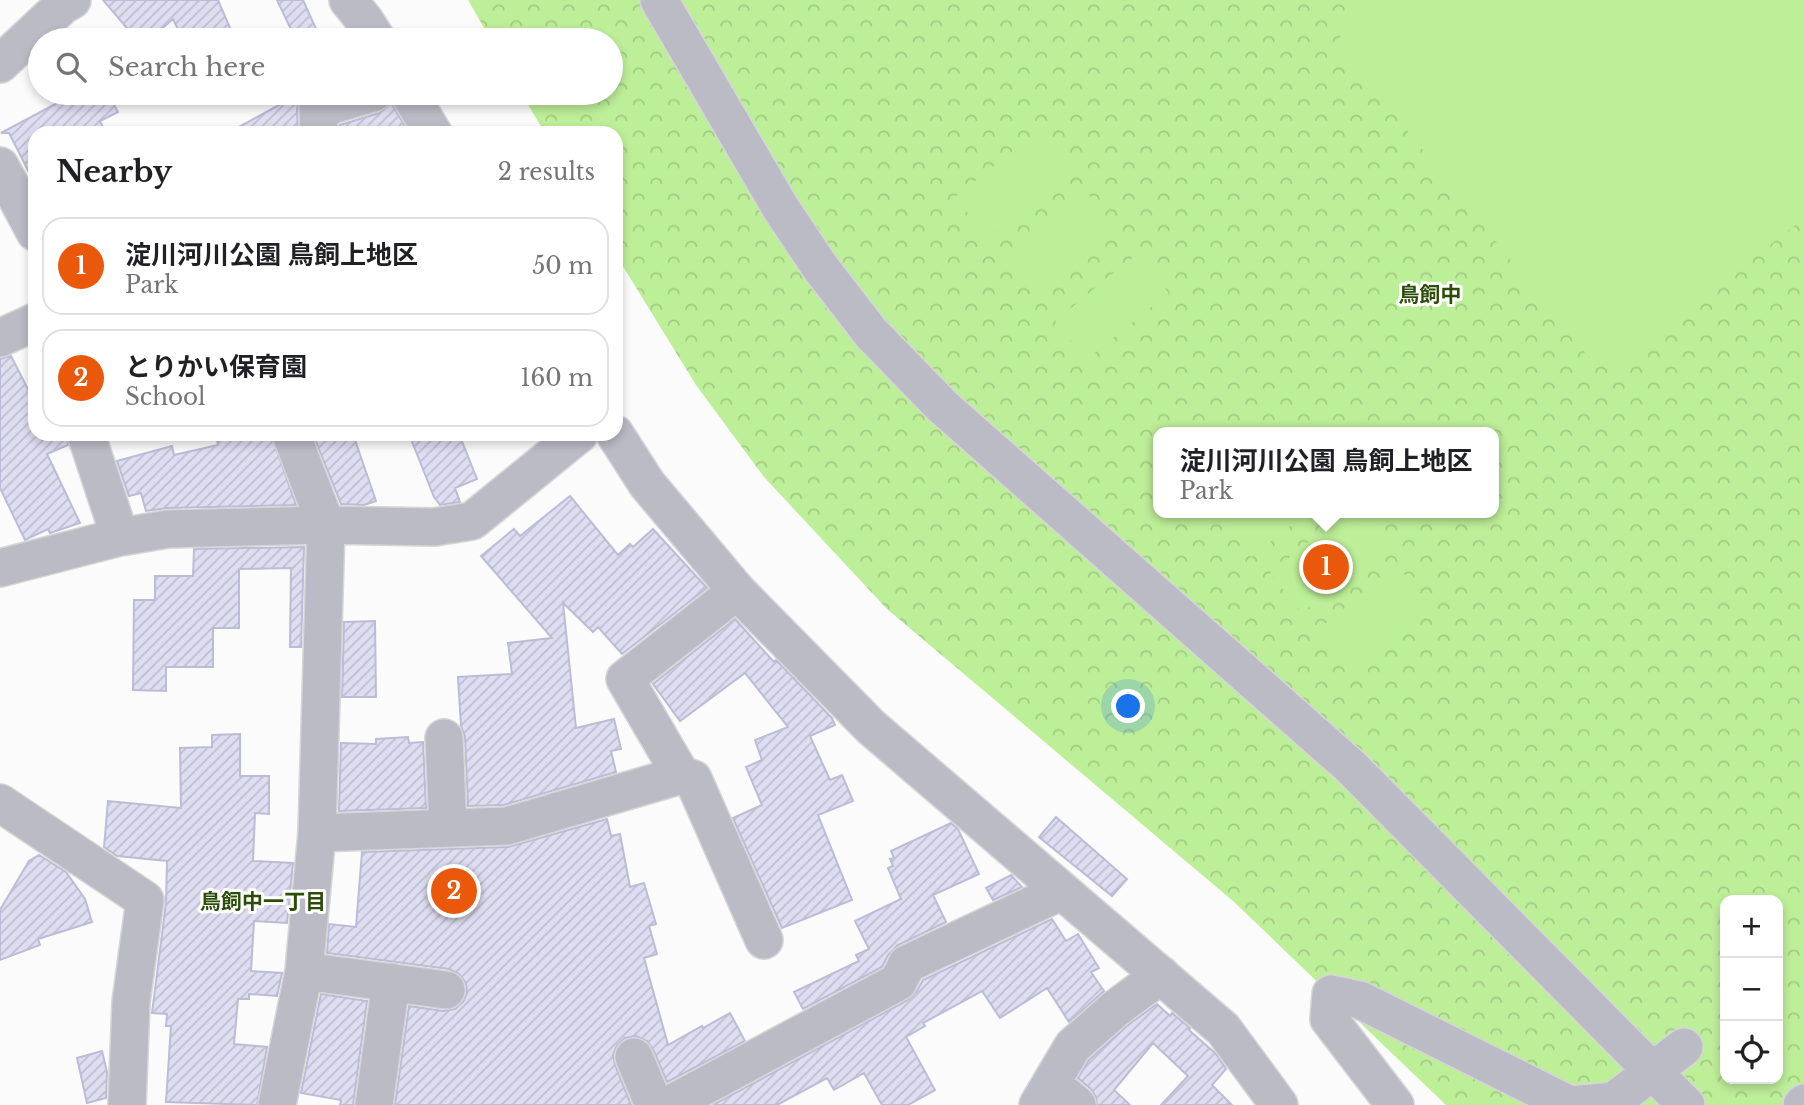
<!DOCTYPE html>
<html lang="en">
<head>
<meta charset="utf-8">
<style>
  body { margin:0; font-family:"Libre Baskerville","Noto Sans JP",serif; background:#f2f2f2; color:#202124 }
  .controls { position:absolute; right:21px; bottom:21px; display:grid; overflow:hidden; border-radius:14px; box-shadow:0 4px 10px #0003 }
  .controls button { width:63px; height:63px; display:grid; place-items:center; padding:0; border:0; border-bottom:2px solid #e0e0e0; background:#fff; color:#202124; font:35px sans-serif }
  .you { position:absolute; left:1129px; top:707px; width:24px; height:24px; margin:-18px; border:5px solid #fff; border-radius:50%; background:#1a73e8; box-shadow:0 0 0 10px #1a73e833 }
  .badge { display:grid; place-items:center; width:46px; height:46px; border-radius:50%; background:#ea580c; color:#fff; font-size:23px; font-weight:700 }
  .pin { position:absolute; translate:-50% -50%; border:4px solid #fff; box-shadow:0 2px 7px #0006 }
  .popup { position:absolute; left:1153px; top:427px; width:346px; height:91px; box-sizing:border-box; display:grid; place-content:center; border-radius:14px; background:#fff; filter:drop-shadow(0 2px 5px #0005); font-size:23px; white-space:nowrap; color:#757577 }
  .popup b { font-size:26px; color:#202124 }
  .popup::after { content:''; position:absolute; left:50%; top:100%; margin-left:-14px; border:14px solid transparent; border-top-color:#fff }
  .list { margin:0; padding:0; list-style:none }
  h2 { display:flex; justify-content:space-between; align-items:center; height:91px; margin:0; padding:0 28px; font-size:30px }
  h2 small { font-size:23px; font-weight:400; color:#757577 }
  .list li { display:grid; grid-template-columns:46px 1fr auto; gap:21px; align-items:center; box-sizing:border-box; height:98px; margin:0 14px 14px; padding:0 14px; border:2px solid #e0e0e0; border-radius:21px }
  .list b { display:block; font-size:26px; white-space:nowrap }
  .list p { margin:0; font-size:23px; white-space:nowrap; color:#757577 }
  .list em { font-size:23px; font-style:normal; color:#757577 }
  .icon { flex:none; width:38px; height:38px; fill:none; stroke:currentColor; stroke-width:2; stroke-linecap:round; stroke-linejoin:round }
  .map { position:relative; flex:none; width:1804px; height:1105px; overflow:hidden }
  .search { position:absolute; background:#fff; box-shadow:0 4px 10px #0003; left:28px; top:28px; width:595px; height:77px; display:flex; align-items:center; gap:18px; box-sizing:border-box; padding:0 24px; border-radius:38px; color:#757577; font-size:26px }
  .panel { position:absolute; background:#fff; box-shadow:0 4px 10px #0003; left:28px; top:126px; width:595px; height:315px; border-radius:21px }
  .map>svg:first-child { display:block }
  .park { fill:url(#park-crowns); fill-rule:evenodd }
  .garden { fill:#bdee98 }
  .building { fill:url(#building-hatch); stroke:#bbbcd5; stroke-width:2 }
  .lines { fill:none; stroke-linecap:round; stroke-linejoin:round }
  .minor-casing { stroke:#d6d6d8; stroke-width:40 }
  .minor { stroke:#bbbbc6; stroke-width:37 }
  .labels { text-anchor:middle; stroke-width:6; stroke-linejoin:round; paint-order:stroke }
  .neighbourhood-label { font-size:21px; font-weight:bold; fill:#2c4d08; stroke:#fff }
</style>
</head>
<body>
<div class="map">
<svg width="1804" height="1105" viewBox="0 0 1804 1105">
  <defs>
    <pattern id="park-crowns" width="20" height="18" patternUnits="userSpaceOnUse" patternTransform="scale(1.75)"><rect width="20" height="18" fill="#bdee98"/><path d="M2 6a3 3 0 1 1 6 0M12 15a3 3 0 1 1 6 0" fill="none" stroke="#a2cb83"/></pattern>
    <pattern id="building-hatch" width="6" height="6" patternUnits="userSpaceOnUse" patternTransform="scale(1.75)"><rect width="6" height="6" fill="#dedef2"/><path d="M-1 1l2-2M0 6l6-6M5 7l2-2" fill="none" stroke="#bebecf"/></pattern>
  </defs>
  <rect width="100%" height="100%" fill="#fbfbfb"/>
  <!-- park -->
  <path class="park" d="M 468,0 L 1804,0 L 1804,1105 L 1446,1105 L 1233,901 L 887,609 L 764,477 L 696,385 L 616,255 L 616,133 L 545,133 L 521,93 L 611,93 L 611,40 L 491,40 ZM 1158,432 L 1494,432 L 1494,513 L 1158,513 ZM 1725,900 L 1778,900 L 1778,1079 L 1725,1079 Z"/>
  <!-- garden -->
  <path class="garden" d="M 1359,0 L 1804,0 L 1804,218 L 1616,366 L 1595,365 L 1337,43 Z
    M 1038,131 L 1070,170 L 987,237 L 955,197 Z
    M 1085,190 L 1117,230 L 1034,297 L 1003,257 Z
    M 1137,254 L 1169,293 L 1086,360 L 1055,321 Z
    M 1226,513 L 1306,513 L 1251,557 L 1219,518 Z
    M 1344,513 L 1358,513 L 1384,546 L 1302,613 L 1270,573 Z
    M 1397,565 L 1429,605 L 1347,672 L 1315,632 Z"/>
  <!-- building -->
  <path class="building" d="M 103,0 L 218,0 L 233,35 L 221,40 L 183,40 L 173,19 L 149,40 L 137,40 Z
    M 277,0 L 303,0 L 317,31 L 296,40 Z
    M 76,93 L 108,93 L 118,112 L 100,121 L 106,133 L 35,133 L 35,184 L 9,133 L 1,133 Z
    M 301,93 L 305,93 L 299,100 L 297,109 L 298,133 L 228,133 Z
    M 391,103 L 409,133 L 340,133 L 340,125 L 379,113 Z
    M 11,356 L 35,403 L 35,434 L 66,434 L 68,445 L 47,454 L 80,523 L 50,533 L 48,529 L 25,540 L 0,488 L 0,359 Z
    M 216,434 L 271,434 L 296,505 L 167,508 L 146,511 L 141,493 L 129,496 L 117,461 L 172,446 L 174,455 L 218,445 Z
    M 313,434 L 353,434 L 376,501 L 364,505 L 341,504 Z
    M 409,434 L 459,434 L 477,479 L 455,488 L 460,502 L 440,505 L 434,497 Z
    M 570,496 L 618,555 L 630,544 L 633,547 L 653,529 L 707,588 L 622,654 L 598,627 L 593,632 L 563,603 L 576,728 L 614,719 L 621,749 L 611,751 L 616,772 L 504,805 L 468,806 L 465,737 L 461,726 L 458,677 L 512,674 L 508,643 L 552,638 L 481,556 L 514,529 L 520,536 Z
    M 304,547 L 301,647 L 290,647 L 291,568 L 239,569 L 239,628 L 213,628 L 213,667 L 166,667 L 166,691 L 133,690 L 134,600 L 155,600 L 155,576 L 193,576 L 194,549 Z
    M 735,619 L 774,662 L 776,660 L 832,718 L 835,725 L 810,736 L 830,780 L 842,775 L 853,801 L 818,815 L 852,900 L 782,928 L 733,818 L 762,805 L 746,767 L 762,760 L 755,740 L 788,727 L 745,673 L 680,721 L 653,684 Z
    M 375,621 L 376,697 L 342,697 L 344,622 Z
    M 240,734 L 240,776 L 269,776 L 269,814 L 255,813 L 253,861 L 293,863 L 287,923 L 254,921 L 251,971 L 282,973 L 277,996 L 249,994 L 249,999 L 238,999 L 234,1044 L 267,1047 L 257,1105 L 166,1102 L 171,1026 L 166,1026 L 167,1014 L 152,1013 L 166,903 L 167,861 L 117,856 L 104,847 L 108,801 L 181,808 L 180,748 L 212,747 L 212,735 Z
    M 408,737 L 409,743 L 423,742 L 426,808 L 339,811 L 341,743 L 376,744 L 376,739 Z
    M 1056,817 L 1127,879 L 1112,896 L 1039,837 Z
    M 607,819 L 611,836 L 620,834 L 630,887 L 644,883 L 656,924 L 649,926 L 657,954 L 644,958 L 668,1045 L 702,1026 L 703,1028 L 730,1013 L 745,1041 L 667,1082 L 653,1049 L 647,1041 L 636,1036 L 625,1038 L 617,1045 L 613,1055 L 615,1065 L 631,1105 L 395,1105 L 409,1006 L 443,1011 L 455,1009 L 463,1002 L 467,993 L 466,983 L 459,974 L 449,969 L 327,953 L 329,924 L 356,927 L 362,852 L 508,847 Z
    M 951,823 L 958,829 L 979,874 L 933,895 L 946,922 L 898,945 L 888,955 L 882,967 L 803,1009 L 794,992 L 859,961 L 856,955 L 869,949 L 855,921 L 901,899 L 888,868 L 893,866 L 890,859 L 894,858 L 891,851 Z
    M 39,855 L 66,872 L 85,899 L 92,922 L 38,939 L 40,945 L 0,960 L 0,910 L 29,861 Z
    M 1011,875 L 1022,887 L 993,900 L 986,888 Z
    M 1052,919 L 1066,941 L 1078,934 L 1099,968 L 1091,972 L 1104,991 L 1069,1022 L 1047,988 L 1000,1018 L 982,991 L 923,1023 L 925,1026 L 906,1037 L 935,1090 L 908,1105 L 882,1105 L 864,1073 L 834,1090 L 827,1078 L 777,1105 L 713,1105 L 908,1000 L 917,991 L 923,980 Z
    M 321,994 L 367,1001 L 353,1105 L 340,1105 L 341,1100 L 301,1093 Z
    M 1157,1004 L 1170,1016 L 1172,1013 L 1190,1028 L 1189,1030 L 1216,1054 L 1226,1069 L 1212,1085 L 1232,1105 L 1161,1105 L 1188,1076 L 1153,1043 L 1114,1090 L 1130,1105 L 1097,1105 L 1096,1097 L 1091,1089 L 1078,1078 L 1089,1060 L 1128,1025 Z
    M 102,1051 L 107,1072 L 106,1098 L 87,1103 L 77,1058 Z"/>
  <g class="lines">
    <defs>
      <path id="minor" d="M 348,0 L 365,21 L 377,40
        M 659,0 L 780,207 L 820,267 L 871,333 L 942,406 L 1351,767 L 1686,1105
        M 0,64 L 63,5 L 72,0
        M 409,93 L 433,133
        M 319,133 L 318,109 L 373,93
        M 0,166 L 35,232
        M 0,338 L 35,322
        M 86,434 L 120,537 L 168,529 L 326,525 L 317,833 L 304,971 L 277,1105
        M 291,434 L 326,525 L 434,527 L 472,521 L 579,434
        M 615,434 L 647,484 L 737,591 L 871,727 L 1223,1029 L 1279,1105
        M 0,568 L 120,537
        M 737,591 L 625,679 L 681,775 L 693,779 L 764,940
        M 444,738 L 448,828
        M 0,803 L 145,900 L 131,1002 L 127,1105
        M 317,833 L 507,826 L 681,775
        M 304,971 L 446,990
        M 634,1057 L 654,1105
        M 1051,1083 L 1077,1105
        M 374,1105 L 391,982
        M 669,1105 L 898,982 L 907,964 L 1062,891
        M 1038,1105 L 1073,1046 L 1115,1009 L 1161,975
        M 1395,1105 L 1329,1019 L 1331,994 L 1360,1000 L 1570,1105 L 1614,1101 L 1684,1047
        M 1802,1105 L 1804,1103"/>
    </defs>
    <!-- minor casing -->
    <use href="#minor" class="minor-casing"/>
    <!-- minor -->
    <use href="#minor" class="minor"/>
  </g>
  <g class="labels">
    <!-- neighbourhood labels -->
    <g class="neighbourhood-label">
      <text x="1430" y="302">鳥飼中</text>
      <text x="263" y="909">鳥飼中一丁目</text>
    </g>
  </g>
</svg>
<div class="controls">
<button>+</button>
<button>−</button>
<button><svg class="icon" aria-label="locate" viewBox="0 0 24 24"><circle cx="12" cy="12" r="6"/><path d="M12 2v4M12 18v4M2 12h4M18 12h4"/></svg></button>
</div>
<div class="you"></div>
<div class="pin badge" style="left:1326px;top:567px">1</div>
<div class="popup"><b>淀川河川公園 鳥飼上地区</b>Park</div>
<div class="pin badge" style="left:454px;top:891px">2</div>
<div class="search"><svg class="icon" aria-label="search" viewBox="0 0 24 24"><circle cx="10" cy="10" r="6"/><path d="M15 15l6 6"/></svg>Search here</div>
<section class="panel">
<h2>Nearby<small>2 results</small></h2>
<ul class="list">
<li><span class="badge">1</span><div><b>淀川河川公園 鳥飼上地区</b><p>Park</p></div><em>50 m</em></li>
<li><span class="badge">2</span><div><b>とりかい保育園</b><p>School</p></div><em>160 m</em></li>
</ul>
</section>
</div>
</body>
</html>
